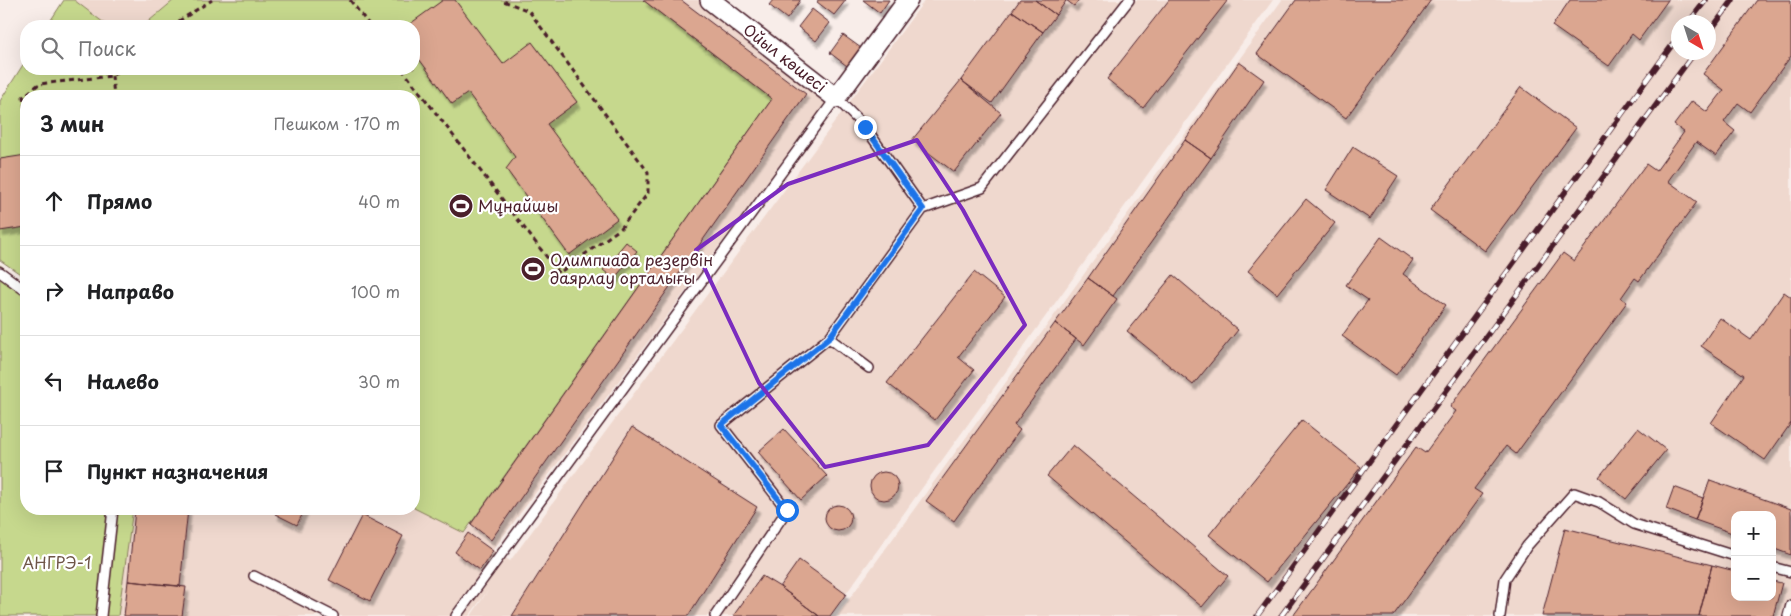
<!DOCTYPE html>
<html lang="ru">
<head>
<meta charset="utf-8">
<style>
  body { margin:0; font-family:"Playpen Sans",sans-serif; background:#f2f2f2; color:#202124 }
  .controls { position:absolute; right:15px; bottom:15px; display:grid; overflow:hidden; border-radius:10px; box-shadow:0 5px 20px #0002 }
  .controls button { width:45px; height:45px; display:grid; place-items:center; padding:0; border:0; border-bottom:1px solid #e0e0e0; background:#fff; color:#202124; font:25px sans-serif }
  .compass { position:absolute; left:1671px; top:15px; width:45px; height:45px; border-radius:50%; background:#fff; box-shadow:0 5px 20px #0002; rotate:141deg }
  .stop { position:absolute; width:15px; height:15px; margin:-11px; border:4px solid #1a73e8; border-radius:50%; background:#fff }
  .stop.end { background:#1a73e8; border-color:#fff; box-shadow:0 1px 5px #0008 }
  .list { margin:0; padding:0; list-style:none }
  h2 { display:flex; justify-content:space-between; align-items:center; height:65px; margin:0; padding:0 20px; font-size:21px }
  h2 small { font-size:16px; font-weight:400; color:#757577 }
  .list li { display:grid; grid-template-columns:32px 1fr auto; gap:15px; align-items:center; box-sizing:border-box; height:90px; padding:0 20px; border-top:1px solid #e0e0e0 }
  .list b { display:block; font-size:19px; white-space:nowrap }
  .list em { font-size:16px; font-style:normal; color:#757577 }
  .icon { flex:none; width:28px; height:28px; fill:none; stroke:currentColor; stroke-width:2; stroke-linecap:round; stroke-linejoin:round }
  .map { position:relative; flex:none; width:1791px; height:616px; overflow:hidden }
  .search { position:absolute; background:#fff; box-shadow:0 5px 20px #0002; left:20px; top:20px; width:400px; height:55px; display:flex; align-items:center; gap:12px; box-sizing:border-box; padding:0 18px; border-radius:20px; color:#757577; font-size:19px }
  .panel { position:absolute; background:#fff; box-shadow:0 5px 20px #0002; left:20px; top:90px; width:400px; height:425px; border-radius:20px }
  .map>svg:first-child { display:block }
  .built { fill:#efd8ce; fill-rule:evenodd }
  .green { fill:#c6d88d; stroke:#887c5c }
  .building { fill:#dba690; stroke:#4a1f2b; filter:url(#shadow) }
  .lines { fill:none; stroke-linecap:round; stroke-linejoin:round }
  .lane-casing { stroke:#4a1f2b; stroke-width:12 }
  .street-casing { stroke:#4a1f2b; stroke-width:22 }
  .path { stroke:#4a1f2b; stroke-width:3; stroke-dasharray:5 4; stroke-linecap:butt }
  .lane { stroke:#fff; stroke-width:9 }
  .street { stroke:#fff; stroke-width:19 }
  .rail-casing { stroke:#4a1f2b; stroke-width:5.5 }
  .rail { stroke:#fff; stroke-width:4; stroke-dasharray:11; stroke-linecap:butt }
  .route { stroke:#1a73e8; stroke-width:6 }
  .marked { fill:none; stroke:#7b2cbf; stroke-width:4; stroke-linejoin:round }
  .labels { text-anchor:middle; stroke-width:4.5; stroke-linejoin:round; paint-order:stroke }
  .street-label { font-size:16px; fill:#4a1f2b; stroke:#fff }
  .poi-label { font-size:16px; fill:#4a1f2b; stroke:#fff; text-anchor:start }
  .park-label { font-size:16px; fill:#6f5648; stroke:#fff }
</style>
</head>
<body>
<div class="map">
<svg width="1791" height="616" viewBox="0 0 1791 616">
  <defs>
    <filter id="shadow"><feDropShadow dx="3" dy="5.5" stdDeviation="1" flood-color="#0004"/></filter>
  </defs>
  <rect width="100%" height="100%" fill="#f8ede9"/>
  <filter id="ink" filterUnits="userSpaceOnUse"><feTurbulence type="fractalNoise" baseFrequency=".02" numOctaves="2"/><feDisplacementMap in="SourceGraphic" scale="10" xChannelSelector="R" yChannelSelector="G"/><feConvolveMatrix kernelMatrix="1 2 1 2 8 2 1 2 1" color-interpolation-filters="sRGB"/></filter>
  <g filter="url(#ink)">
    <!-- built -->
    <path class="built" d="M 74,0 L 174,0 L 143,26 L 108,26 Z
      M 643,0 L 703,0 L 830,97 L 493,550 L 510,561 L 925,0 L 1273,0 L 830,616 L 471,616 L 489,589 L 469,616 L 118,616 L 133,509 L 414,508 L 465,533 L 772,99 Z
      M 1282,0 L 1791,0 L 1791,616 L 837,616 ZM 1678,22 L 1708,22 L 1708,52 L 1678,52 ZM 1735,515 L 1772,515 L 1772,597 L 1735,597 Z"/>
    <!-- green -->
    <path class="green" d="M 64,0 L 74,0 L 108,26 L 47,26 Z
      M 174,0 L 643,0 L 772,99 L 464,533 L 414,508 L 414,96 L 26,96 L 26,278 L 0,260 L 0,101 L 26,60 L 26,69 L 414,69 L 414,26 L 143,26 Z
      M 0,265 L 26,285 L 26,509 L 133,509 L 118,616 L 0,616 Z"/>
    <!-- building -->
    <path class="building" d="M 443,0 L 455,0 L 503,64 L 532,42 L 577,102 L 547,124 L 617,219 L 569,255 L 506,169 L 515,157 L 468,93 L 452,104 L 414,52 L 414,26 L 407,26 Z
      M 643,0 L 681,0 L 806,94 L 491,540 L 471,524 L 772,99 Z
      M 773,0 L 800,0 L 800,1 L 787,19 L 769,5 Z
      M 818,0 L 846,0 L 834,15 L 817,2 Z
      M 863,0 L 889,0 L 880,13 Z
      M 1020,0 L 1035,0 L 1056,15 L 1043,32 L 1012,11 Z
      M 1035,0 L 1065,0 L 1066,1 L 1056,15 Z
      M 1066,0 L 1079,0 L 1074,6 Z
      M 1169,0 L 1228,0 L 1143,108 L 1107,79 Z
      M 1296,0 L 1431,0 L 1346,118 L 1257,54 Z
      M 1570,0 L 1668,0 L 1639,40 L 1632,34 L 1609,66 L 1552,26 Z
      M 1757,0 L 1791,0 L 1791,56 L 1750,112 L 1738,103 L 1724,122 L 1735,131 L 1716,156 L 1696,142 L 1668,181 L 1697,202 L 1639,281 L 1635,278 L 1621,298 L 1627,302 L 1516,454 L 1506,446 L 1474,489 L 1482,494 L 1393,616 L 1293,616 L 1416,447 L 1425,453 L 1456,411 L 1450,407 L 1563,253 L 1574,261 L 1646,164 L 1656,171 L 1684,132 L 1674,125 L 1692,101 L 1707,112 L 1724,90 L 1703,74 Z
      M 812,9 L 830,23 L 816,41 L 798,27 Z
      M 1012,11 L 1043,32 L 992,103 L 961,80 Z
      M 843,35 L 861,48 L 847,66 L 830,53 Z
      M 1239,62 L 1264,80 L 1211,158 L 1185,140 Z
      M 961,80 L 1001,113 L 954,172 L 912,140 Z
      M 1521,87 L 1576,128 L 1485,251 L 1430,210 Z
      M 1185,140 L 1211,158 L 1113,296 L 1088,278 Z
      M 1353,147 L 1398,176 L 1370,219 L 1326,190 Z
      M 26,155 L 26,227 L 0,231 L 0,159 Z
      M 1306,199 L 1335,223 L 1277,294 L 1248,271 Z
      M 1381,237 L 1413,260 L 1403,274 L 1446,305 L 1396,375 L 1342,336 L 1368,300 L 1346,285 Z
      M 626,242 L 637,251 L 614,279 L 603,270 Z
      M 974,272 L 1005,297 L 958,357 L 974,370 L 935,420 L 887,383 Z
      M 1173,275 L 1238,330 L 1193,385 L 1127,331 Z
      M 1088,278 L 1117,299 L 1084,345 L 1055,323 Z
      M 1784,292 L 1791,297 L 1791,423 L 1765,460 L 1711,423 L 1744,375 L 1701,346 L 1720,318 L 1751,340 Z
      M 1055,323 L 1076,339 L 1014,425 L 1020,430 L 954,521 L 926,501 Z
      M 1302,420 L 1361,467 L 1267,582 L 1209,535 Z
      M 632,427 L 757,507 L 688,616 L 512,616 Z
      M 1638,428 L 1666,450 L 1626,499 L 1599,477 Z
      M 784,429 L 827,476 L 801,500 L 758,452 Z
      M 1073,445 L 1228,576 L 1202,607 L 1047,476 Z
      M870 486a14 14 0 1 1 28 0a14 14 0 1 1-28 0Z
      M 1710,480 L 1791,509 L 1791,555 L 1772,548 L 1772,515 L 1735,515 L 1735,534 L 1695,520 Z
      M 1674,487 L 1703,498 L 1695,520 L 1666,509 Z
      M825 518a13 13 0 1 1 26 0a13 13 0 1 1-26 0Z
      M 135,509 L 188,509 L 180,586 L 128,581 Z
      M 278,509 L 305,509 L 297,525 L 275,514 Z
      M 362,515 L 403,536 L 370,601 L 329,580 Z
      M 1565,528 L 1712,565 L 1699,616 L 1542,616 Z
      M 468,533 L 493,551 L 480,570 L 455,552 Z
      M 799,560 L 846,594 L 830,616 L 819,616 L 780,587 Z
      M 1712,565 L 1735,571 L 1735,597 L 1772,597 L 1772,581 L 1782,583 L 1773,616 L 1699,616 Z
      M 762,576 L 780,587 L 819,616 L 733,616 Z
      M 128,581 L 186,587 L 182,616 L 124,616 Z"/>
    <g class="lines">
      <defs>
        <path id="lane" d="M 923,209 L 982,188 L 1129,0
          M 0,272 L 26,291
          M 829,338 L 869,368
          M 1772,567 L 1791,572
          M 254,576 L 333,616
          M 101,616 L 113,509
          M 456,616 L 836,98 L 865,127 L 923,209 L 829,338 L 721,425 L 787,510 L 715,616
          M 1500,616 L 1505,579 L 1527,546 L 1574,493 L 1599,502 L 1634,524 L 1735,556
          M 1788,616 L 1791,605"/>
        <path id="street" d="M 710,0 L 836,98 L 908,0"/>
      </defs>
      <!-- lane casing -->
      <use href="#lane" class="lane-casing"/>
      <!-- street casing -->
      <use href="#street" class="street-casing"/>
      <!-- path -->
      <path class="path" d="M 350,0 L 370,26
        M 171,26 L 212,0
        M 402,69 L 559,273 L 621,228 L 648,193 L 648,172 L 529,11 L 501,0
        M 112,76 L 114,96
        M 26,118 L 23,97 L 39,84 L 112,76 L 121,69"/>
      <!-- lane -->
      <use href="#lane" class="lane"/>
      <!-- street -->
      <use href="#street" class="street"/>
      <defs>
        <path id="rail" d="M 1689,22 L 1706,0
          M 1708,34 L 1733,0
          M 1257,616 L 1678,37
          M 1281,616 L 1695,52"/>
      </defs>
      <!-- rail casing -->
      <use href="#rail" class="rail-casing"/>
      <!-- rail -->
      <use href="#rail" class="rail"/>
    </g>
  </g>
  <g class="lines" filter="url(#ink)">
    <!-- route -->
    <path class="route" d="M 787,510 L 721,425 L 829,338 L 923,209 L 865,127"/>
  </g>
  <!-- marked area -->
  <path class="marked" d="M 917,140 L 963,210 L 1025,325 L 928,445 L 825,467 L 759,383 L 696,250 L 788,184 Z"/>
  <!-- icons -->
  <defs>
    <symbol id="stadium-disc" viewBox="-11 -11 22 22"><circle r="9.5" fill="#4a1f2b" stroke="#fff"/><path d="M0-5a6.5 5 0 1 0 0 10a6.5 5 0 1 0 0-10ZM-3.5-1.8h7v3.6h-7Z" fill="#fff"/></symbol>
  </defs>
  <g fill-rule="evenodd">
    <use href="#stadium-disc" x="447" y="192" width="28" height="28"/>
    <use href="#stadium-disc" x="519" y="255" width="28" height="28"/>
  </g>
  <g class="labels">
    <!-- street labels -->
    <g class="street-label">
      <text transform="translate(785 58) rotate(38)" y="6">Ойыл көшесі</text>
    </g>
    <!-- poi labels -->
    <g class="poi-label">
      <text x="478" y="212">Мұнайшы</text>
      <text x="550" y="266">Олимпиада резервін<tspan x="550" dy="18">даярлау орталығы</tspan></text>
    </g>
    <!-- park labels -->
    <g class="park-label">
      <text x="57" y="569">АНГРЭ-1</text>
    </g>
  </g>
</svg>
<div class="controls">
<button>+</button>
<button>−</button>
</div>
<svg class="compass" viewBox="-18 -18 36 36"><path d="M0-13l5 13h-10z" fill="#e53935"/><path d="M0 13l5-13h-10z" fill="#757577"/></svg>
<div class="stop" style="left:787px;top:510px"></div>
<div class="stop end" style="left:865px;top:127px"></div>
<div class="search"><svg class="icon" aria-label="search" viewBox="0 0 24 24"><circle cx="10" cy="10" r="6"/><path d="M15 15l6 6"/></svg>Поиск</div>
<section class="panel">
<h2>3 мин<small>Пешком · 170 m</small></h2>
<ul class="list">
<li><svg class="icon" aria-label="ahead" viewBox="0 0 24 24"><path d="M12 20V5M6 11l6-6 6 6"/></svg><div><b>Прямо</b></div><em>40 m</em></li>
<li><svg class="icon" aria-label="right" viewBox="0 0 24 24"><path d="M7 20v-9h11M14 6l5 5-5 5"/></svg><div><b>Направо</b></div><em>100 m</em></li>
<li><svg class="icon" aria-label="left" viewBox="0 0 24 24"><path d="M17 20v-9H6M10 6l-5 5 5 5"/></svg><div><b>Налево</b></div><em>30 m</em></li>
<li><svg class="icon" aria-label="arrive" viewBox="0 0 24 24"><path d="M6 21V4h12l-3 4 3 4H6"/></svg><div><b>Пункт назначения</b></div></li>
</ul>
</section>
</div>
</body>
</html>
